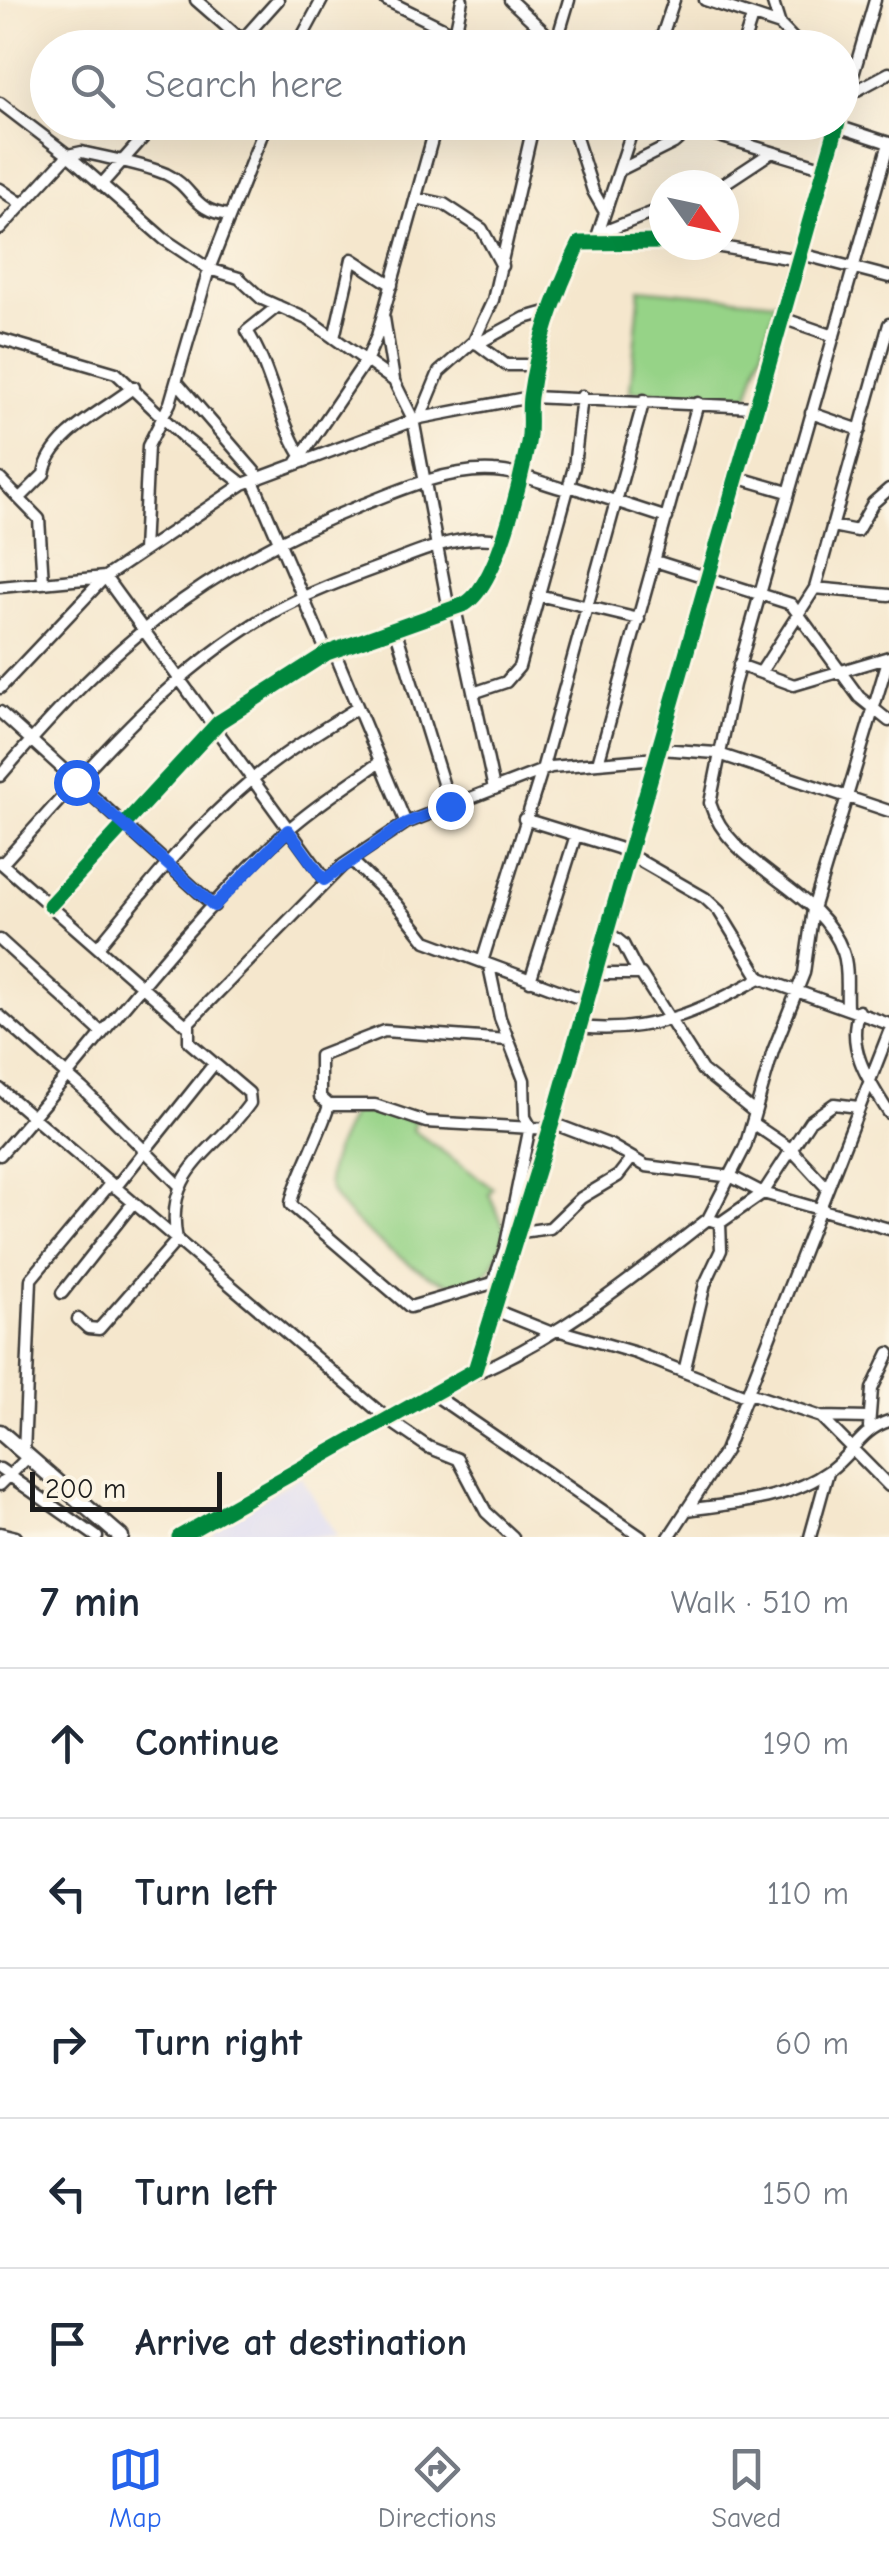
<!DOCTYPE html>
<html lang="en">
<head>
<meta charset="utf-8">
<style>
  body { margin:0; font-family:"Comic Neue",sans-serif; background:#f6f6f7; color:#1f2937 }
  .compass { position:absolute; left:649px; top:170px; width:90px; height:90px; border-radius:50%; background:#fff; box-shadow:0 10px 40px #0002; rotate:123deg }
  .scale { position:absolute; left:30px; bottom:25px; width:192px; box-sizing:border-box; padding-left:10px; border:5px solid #1c1c1c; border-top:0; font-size:28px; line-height:35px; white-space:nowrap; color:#1c1c1c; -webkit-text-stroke:8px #fcf5e5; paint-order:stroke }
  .stop { position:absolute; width:30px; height:30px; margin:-22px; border:8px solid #2563eb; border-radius:50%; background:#fff }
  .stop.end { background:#2563eb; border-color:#fff; box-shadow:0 2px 10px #0008 }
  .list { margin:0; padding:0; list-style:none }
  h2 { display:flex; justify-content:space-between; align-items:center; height:130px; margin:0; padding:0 40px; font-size:42px }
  h2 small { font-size:32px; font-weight:400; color:#747a83 }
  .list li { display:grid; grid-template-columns:65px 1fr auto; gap:30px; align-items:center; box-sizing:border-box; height:150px; padding:0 40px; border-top:2px solid #e0e1e3 }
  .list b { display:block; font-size:38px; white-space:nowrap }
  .list em { font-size:32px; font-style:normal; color:#747a83 }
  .icon { flex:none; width:55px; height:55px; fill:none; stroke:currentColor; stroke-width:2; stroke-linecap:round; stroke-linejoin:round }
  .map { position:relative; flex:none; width:889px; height:1537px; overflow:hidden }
  .search { position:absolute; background:#fff; box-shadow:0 10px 40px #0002; left:30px; right:30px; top:30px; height:110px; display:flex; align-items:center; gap:25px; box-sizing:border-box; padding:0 35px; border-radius:55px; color:#747a83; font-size:38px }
  .sheet { height:880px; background:#fff }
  nav { display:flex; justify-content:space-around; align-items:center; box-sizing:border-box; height:140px; border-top:2px solid #e0e1e3; background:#fff; font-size:28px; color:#747a83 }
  nav a { display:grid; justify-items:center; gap:5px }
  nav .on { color:#2563eb }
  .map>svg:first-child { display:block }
  .built { fill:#d7d7f8 }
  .green { fill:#96d387; stroke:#597852; stroke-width:2.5 }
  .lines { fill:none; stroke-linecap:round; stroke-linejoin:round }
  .minor-casing { stroke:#3d3a37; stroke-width:15 }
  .highway-casing { stroke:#3d3a37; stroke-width:19 }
  .minor { stroke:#fff; stroke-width:10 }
  .highway { stroke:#fff; stroke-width:14 }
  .cycleway-casing { stroke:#fcf5e5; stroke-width:21 }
  .cycleway { stroke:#00873e; stroke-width:15 }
  .route { stroke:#2563eb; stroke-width:12 }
</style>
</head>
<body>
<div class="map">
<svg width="889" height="1537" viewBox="0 0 889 1537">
  <rect width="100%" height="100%" fill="#fcf5e5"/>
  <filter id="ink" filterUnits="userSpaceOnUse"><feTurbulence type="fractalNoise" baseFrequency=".01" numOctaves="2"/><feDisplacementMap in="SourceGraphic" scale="20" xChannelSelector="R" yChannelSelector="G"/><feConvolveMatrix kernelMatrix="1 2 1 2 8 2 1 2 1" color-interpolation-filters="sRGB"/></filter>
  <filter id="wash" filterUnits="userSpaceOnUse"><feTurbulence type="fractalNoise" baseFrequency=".0048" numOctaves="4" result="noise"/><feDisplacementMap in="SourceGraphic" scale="40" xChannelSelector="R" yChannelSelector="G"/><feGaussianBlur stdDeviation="2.25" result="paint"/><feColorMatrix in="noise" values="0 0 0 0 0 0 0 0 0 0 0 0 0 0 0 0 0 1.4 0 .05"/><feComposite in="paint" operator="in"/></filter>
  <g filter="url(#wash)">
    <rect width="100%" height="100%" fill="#f5e7cd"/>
    <!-- built -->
    <path class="built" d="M 301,1476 L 337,1537 L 212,1537 L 217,1526 Z"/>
    <!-- green -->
    <path class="green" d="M 640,289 L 777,302 L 747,399 L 630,391 Z
      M 380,1111 L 416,1121 L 413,1130 L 493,1188 L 489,1194 L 506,1231 C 499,1252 493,1278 467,1285 C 436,1293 336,1216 329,1185 C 325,1163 344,1133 352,1113 Z"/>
  </g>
  <g filter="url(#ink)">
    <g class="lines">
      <defs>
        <path id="minor" d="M 196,0 L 243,41
          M 386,0 L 453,33
          M 510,0 L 556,43
          M 705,0 L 780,25 L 802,48
          M 772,0 L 780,25
          M 555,47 L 569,0
          M 235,48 L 278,0
          M 296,48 L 322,0
          M 452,48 L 462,0
          M 658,48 L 674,0
          M 742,48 L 752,17
          M 848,95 L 889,73
          M 0,103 L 68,155 L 0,229
          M 842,113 L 875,0
          M 571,122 L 593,191 L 605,212
          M 673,122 L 825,168
          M 837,126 L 889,143
          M 68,155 L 164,239 L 209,269 L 239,278 L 262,299 L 309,320 L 394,381 L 413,419 L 449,610
          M 68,155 L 82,152 C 110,159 140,163 166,174 C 194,187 192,212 230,215
          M 620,170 L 674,143 L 691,128
          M 101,185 L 157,122
          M 722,185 L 772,152
          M 0,189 L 22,204
          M 416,198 L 444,204 L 482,229 L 502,266
          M 598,234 L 664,208
          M 595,243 L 635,122
          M 709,245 L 799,260
          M 801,254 L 889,277
          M 278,306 L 247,331 C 271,368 277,415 300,454
          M 384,318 L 394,380
          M 782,318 L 834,336
          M 334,338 L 352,259 L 392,285
          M 0,339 L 116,373 L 183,437 L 243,484
          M 475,342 L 506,365 L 538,365
          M 477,344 L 525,318 L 553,310
          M 177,382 L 260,478
          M 811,413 L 860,430
          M 420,418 L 439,372 L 474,341 L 493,300 L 534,122
          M 297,462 L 367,359 L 377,336 L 437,122
          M 736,477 L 788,492
          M 0,479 L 39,519 L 43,582
          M 253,481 L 327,653
          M 569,486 L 667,518
          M 20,498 L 44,474 C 50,435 105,410 134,387
          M 832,526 L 857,531 L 873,503 L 889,489
          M 143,551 L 148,446 L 170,403 L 209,269 L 267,122
          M 655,561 L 791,604 L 859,697 L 889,721
          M 0,587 L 105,577 L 243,484 L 420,418 L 530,397 L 755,407
          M 815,588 L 889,324
          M 538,595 L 639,619
          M 395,628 L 450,806
          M 334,651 L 406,823
          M 739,665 L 794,685 L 889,657
          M 761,672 L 815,588 L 889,595
          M 0,688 L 105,577 L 325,879
          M 476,692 L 506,682 L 519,667 L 574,467 L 582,396
          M 0,712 L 214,906
          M 660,749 L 716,753 L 889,811
          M 598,763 L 698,403
          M 0,776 C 115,642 196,572 362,505 C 401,489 450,468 494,471 C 518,472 544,484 567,490
          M 494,789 L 551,767 L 657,758
          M 524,819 L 618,848 L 705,898 L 719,911 L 760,978 L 889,1024
          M 351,860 L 396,903 L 426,941 L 587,1001
          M 0,862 L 186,1025 L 343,865 L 406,823 L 494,789 L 455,608
          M 2,864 C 84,774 163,676 270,614 C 307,593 349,578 390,563 C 425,550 461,533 500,540
          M 50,905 L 219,722 L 327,653 L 465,604 C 498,584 520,482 528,443 C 531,427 528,412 530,397 C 537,345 557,290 580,243 L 664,242
          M 607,931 L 623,944 L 637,971
          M 0,940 L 101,1032
          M 98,947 C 145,890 191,831 248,783 C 281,754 319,732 355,709
          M 482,962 L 542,770 L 644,400
          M 595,974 L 641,974 L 702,1070 L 753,1111
          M 530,981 L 576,835
          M 847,1006 C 846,989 849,968 843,952 C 820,887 730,869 710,803 L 734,685 L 889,143
          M 859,1011 C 845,1048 870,1083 889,1113
          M 0,1016 L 84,1090 L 178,1184
          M 580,1027 C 647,1035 702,1011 760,978
          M 0,1089 L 390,1421 L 428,1447 L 458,1459 L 486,1512 L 513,1537
          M 329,1105 C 323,1129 290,1191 291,1205 L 410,1307 L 493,1283 L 505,1249 L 530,1126 L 525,1117 L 524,1080 L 500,1018 L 489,966
          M 329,1105 L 320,1097 L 320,1056 L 384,1031 L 508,1040
          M 329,1105 L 375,1105 L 426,1122 L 550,1129
          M 552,1123 L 610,1145 L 646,1166 L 732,1177 L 763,1193 L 889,1229
          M 752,1123 L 792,1150 L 827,1188
          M 0,1155 C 95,1047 180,928 288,830 C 316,805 349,784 380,762
          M 115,1188 L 214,1064
          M 708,1219 L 745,1147 L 773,1051 L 804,973 L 813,909 L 889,657
          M 514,1233 L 550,1228 L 581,1198 L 618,1176 L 632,1158
          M 62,1293 L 133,1203
          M 495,1310 L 552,1333
          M 78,1319 L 88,1328 L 99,1329 L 177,1240 C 163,1169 214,1154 250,1103 L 249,1093 L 189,1042 L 189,1023
          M 557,1330 L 636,1353 L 748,1397
          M 684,1372 L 705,1284 L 721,1250 L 720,1223
          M 474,1374 C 564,1335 632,1278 708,1219 L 720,1223 L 763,1193 L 810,1121 L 834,1104 L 858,1107
          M 749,1393 L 821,1417 L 889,1486
          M 436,1396 L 641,1537
          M 821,1417 L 869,1418
          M 869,1427 L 872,1389 L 889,1353
          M 24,1454 L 31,1279 L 110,1184
          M 0,1469 L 97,1537
          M 0,1485 L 28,1457
          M 687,1510 C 736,1503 789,1500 830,1470 C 853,1453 862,1429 889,1421
          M 0,1533 L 16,1537
          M 179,1537 L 475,1370 L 552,1123 L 838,122
          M 669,1537 L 725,1451 L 889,1032
          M 810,1537 L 828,1472"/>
        <path id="highway" d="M 0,1432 L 121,1537"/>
      </defs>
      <!-- minor casing -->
      <use href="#minor" class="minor-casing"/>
      <!-- highway casing -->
      <use href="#highway" class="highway-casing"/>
      <!-- minor -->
      <use href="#minor" class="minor"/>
      <!-- highway -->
      <use href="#highway" class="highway"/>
      <defs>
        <path id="cycleway" d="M 50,905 L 219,722 L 327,653 L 465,604 C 498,584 520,482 528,443 C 531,427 528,412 530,397 C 537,345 557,290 580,243 L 664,242
          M 179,1537 L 475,1370 L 552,1123 L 838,122"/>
      </defs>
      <!-- cycleway casing -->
      <use href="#cycleway" class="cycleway-casing"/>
      <!-- cycleway -->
      <use href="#cycleway" class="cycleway"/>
    </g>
  </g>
  <g class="lines" filter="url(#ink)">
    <!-- route -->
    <path class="route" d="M 76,782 L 214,906 L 288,830 L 324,880 L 406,823 L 450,806"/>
  </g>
</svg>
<svg class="compass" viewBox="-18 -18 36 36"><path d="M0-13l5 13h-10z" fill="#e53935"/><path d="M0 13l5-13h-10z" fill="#747a83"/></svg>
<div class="scale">200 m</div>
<div class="stop" style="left:76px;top:782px"></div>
<div class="stop end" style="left:450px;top:806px"></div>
<div class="search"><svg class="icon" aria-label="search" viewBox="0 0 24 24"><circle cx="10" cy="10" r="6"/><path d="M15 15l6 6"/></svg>Search here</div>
</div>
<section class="sheet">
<h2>7 min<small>Walk · 510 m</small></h2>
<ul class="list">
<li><svg class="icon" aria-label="ahead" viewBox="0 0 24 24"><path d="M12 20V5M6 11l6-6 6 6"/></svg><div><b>Continue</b></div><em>190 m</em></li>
<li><svg class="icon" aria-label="left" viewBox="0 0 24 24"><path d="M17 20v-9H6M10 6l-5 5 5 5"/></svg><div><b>Turn left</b></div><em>110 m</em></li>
<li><svg class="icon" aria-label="right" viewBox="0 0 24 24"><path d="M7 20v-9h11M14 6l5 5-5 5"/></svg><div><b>Turn right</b></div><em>60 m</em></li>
<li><svg class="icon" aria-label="left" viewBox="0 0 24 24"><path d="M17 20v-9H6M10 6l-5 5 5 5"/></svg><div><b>Turn left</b></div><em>150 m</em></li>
<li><svg class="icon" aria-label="arrive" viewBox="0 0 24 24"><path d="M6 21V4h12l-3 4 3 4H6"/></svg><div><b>Arrive at destination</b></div></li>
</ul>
</section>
<nav>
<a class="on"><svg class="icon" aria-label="map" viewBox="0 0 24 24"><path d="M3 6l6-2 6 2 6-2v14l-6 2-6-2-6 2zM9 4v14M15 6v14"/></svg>Map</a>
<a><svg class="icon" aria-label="directions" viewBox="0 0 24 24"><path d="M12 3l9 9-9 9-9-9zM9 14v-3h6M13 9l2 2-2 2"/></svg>Directions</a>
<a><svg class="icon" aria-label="saved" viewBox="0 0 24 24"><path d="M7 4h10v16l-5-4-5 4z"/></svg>Saved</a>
</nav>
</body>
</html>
